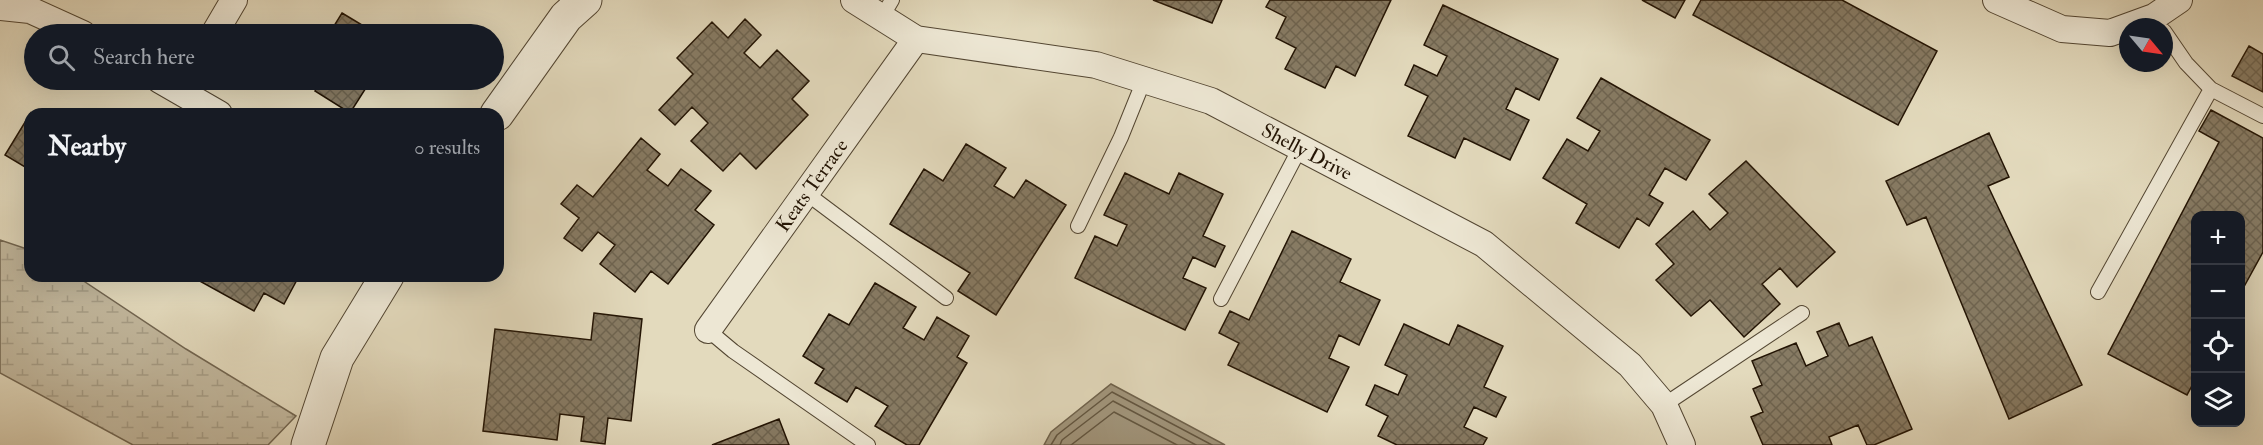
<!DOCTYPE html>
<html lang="en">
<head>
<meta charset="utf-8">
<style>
  body { margin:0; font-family:"IM FELL Double Pica",serif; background:#20242c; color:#f1f3f6 }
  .controls { position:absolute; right:18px; bottom:18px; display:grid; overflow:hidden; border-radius:12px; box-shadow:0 6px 24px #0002 }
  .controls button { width:54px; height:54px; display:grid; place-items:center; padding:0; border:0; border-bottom:2px solid #363941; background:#171b24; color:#f1f3f6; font:30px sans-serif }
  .compass { position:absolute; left:2119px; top:18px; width:54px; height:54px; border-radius:50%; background:#171b24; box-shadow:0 6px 24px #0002; rotate:119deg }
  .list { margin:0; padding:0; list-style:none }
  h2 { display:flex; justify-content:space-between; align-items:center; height:78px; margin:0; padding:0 24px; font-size:26px }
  h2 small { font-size:20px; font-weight:400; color:#9ea1a6 }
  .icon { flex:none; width:33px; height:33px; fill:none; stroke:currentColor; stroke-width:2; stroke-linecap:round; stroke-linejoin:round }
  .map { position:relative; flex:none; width:2263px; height:445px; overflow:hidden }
  .search { position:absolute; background:#171b24; box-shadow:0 6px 24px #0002; left:24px; top:24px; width:480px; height:66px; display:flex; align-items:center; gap:15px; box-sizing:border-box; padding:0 21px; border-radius:33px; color:#9ea1a6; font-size:22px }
  .panel { position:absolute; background:#171b24; box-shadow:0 6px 24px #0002; left:24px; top:108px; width:480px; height:174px; border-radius:18px }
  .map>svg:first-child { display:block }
  .wetland { fill:url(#wetland-marsh); stroke:#726651; stroke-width:1.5 }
  .water { fill:#a2977e; stroke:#6f634d; stroke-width:1.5 }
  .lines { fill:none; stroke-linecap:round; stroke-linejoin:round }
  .shore { stroke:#625641; stroke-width:1.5 }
  .building { fill:url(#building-cross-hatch); stroke:#231404; stroke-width:1.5 }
  .service-casing { stroke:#534632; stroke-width:16 }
  .minor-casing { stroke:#534632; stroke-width:28 }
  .tertiary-casing { stroke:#534632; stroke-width:35 }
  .service { stroke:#ede7d4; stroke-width:14 }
  .minor { stroke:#ede7d4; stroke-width:26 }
  .tertiary { stroke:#ede7d4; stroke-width:33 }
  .labels { text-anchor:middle; stroke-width:5; stroke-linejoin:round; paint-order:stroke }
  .street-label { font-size:20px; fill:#231404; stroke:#ede7d4 }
</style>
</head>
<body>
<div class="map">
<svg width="2263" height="445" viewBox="0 0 2263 445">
  <defs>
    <pattern id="wetland-marsh" width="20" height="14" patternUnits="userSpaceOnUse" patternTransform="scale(1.5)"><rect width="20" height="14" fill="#c2b89e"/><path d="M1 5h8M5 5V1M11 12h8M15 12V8" fill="none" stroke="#a69d86"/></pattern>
    <pattern id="building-cross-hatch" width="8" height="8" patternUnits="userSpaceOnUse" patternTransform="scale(1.5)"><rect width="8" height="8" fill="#877b64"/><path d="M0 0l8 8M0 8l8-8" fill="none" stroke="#6e6450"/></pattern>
  </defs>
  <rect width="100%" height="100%" fill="#e3dabd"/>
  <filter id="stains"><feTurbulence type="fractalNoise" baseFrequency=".00333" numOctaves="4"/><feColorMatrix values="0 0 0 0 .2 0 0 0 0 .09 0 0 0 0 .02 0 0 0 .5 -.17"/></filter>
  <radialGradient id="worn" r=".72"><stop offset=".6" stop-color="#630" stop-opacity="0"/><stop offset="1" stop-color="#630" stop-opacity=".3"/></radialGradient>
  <!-- wetland -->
  <path class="wetland" d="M 0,240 L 30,250 L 30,276 L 76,276 L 186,349 L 296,416 L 268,445 L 133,445 L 0,373 Z"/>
  <!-- water -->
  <path class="water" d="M 1111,384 L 1225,445 L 1044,445 L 1051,432 Z"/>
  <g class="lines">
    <!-- shore -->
    <path class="shore" d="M 1051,445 L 1057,435 L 1112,392 L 1212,445
      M 1060,445 L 1062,440 L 1113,401 L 1196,445
      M 1071,445 L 1114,412 L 1177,445"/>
  </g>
  <!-- building -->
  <path class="building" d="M 1153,0 L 1222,0 L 1212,23 Z
    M 1270,0 L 1391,0 L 1355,76 L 1336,66 L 1325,88 L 1285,69 L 1296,48 L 1276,38 L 1286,17 L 1266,7 Z
    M 1642,0 L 1685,0 L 1675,18 Z
    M 1701,0 L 1842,0 L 1937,51 L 1898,125 L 1693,15 Z
    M 1443,5 L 1558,59 L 1539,100 L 1516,88 L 1506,109 L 1529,120 L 1510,160 L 1464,138 L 1455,158 L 1408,136 L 1428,96 L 1405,85 L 1414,65 L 1437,76 L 1447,56 L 1424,45 Z
    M 342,13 L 377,34 L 329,34 Z
    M 745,19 L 761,35 L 744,53 L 760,68 L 777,50 L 809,81 L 792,99 L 808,115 L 756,169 L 740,153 L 723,171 L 691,141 L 708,123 L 692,107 L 675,125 L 659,110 L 693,74 L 677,58 L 712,22 L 728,38 Z
    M 2249,46 L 2263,54 L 2263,92 L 2232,76 Z
    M 1601,78 L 1710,140 L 1686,180 L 1665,168 L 1649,195 L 1663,203 L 1649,226 L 1637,218 L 1619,248 L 1576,223 L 1587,204 L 1543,178 L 1567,139 L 1588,151 L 1600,131 L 1577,118 Z
    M 322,80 L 371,80 L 350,113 L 315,91 Z
    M 373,80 L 390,80 L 386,87 Z
    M 2211,110 L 2263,138 L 2263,252 L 2240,294 L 2240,216 L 2196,216 L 2196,378 L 2187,395 L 2108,354 L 2219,142 L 2199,131 Z
    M 30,114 L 30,170 L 5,155 Z
    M 1989,133 L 2009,177 L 1988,186 L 2082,385 L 2009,419 L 1926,217 L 1907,225 L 1886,181 Z
    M 641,138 L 660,154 L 647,170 L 668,186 L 681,169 L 711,191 L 695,210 L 714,225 L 668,284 L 651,271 L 635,292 L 600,264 L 615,245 L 598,232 L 582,251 L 564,238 L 579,218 L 561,204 L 577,185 L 593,197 Z
    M 966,144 L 1006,168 L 994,186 L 1014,198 L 1026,180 L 1066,205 L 996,315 L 958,291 L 970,273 L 890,224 L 924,169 L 943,181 Z
    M 1746,161 L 1835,252 L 1797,287 L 1780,268 L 1762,284 L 1780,304 L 1744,337 L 1710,300 L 1691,316 L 1656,280 L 1674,264 L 1656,244 L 1693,211 L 1710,230 L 1728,213 L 1709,194 Z
    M 1125,173 L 1169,194 L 1179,173 L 1223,194 L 1203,236 L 1225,246 L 1215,267 L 1193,257 L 1183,278 L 1206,288 L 1185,330 L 1075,278 L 1095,236 L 1117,246 L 1127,225 L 1104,215 Z
    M 1292,231 L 1351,259 L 1340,282 L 1380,300 L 1359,345 L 1339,335 L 1329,358 L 1349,367 L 1327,412 L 1228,365 L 1239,343 L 1219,333 L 1230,311 L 1249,320 Z
    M 198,276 L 299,276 L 284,304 L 264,293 L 254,311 L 196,279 Z
    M 875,283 L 916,307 L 903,328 L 924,340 L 937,317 L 969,336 L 957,357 L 967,363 L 919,445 L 907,445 L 875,426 L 888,406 L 856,387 L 847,402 L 815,383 L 824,369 L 803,356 L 829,314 L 849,325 Z
    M 594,313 L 642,319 L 631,421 L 608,418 L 605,444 L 581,441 L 584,417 L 560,414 L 557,440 L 483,431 L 495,329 L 591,340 Z
    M 1839,323 L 1849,346 L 1872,337 L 1912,429 L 1874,445 L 1867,445 L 1858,425 L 1829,437 L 1832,445 L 1763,445 L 1751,417 L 1763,412 L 1753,389 L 1762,385 L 1752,361 L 1796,343 L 1806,366 L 1828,356 L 1817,332 Z
    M 1404,324 L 1449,345 L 1458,325 L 1503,346 L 1484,387 L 1506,397 L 1496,417 L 1474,407 L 1464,427 L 1487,438 L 1483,445 L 1397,445 L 1378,436 L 1388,416 L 1366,405 L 1375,385 L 1398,395 L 1407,375 L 1385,365 Z
    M 779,419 L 789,445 L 712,445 Z"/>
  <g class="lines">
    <defs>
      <path id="service" d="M 882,17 L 892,0
        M 2164,31 L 2186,63 L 2211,89 L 2263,116
        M 806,193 L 946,298
        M 1078,226 L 1121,137 L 1144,80
        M 2098,292 L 2211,89
        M 1221,299 L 1300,148
        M 708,330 L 733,351 L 868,445
        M 1664,405 L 1802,313"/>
      <g id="minor">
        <path id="s1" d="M 854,0 L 916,39 L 1096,65 L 1211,101 L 1484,244 L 1630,365 L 1664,405 L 1682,445"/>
        <path d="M 1996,0 L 2062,29 L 2110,33 L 2154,17 L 2179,0"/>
        <path d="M 0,7 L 30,10 L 83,34"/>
        <path d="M 214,34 L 234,0"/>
        <path d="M 160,80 L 219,114"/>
        <path id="s2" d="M 708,330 L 916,39"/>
      </g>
      <path id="tertiary" d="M 497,114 L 566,17 L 585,0
        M 308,445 L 337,358 L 387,276"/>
    </defs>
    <!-- service casing -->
    <use href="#service" class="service-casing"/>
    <!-- minor casing -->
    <use href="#minor" class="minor-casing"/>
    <!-- tertiary casing -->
    <use href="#tertiary" class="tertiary-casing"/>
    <!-- service -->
    <use href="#service" class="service"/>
    <!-- minor -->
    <use href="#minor" class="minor"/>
    <!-- tertiary -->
    <use href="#tertiary" class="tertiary"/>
  </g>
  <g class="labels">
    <!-- street labels -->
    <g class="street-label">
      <text dy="7" stroke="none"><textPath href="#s1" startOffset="484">Shelly Drive</textPath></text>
      <text dy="7" stroke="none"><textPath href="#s2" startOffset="178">Keats Terrace</textPath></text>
    </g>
  </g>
  <rect width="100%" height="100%" filter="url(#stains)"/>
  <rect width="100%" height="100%" fill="url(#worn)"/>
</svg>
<div class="controls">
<button>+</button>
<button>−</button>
<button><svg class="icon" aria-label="locate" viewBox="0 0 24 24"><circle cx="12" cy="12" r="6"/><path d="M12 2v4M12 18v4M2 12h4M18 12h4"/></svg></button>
<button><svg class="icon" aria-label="layers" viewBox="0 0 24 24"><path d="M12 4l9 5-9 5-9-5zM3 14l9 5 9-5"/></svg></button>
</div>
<svg class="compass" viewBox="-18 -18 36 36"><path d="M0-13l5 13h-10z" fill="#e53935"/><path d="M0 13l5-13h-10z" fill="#9ea1a6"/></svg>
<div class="search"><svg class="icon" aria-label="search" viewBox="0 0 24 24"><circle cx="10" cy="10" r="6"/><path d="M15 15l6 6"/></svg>Search here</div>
<section class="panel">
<h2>Nearby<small>0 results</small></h2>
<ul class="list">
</ul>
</section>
</div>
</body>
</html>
